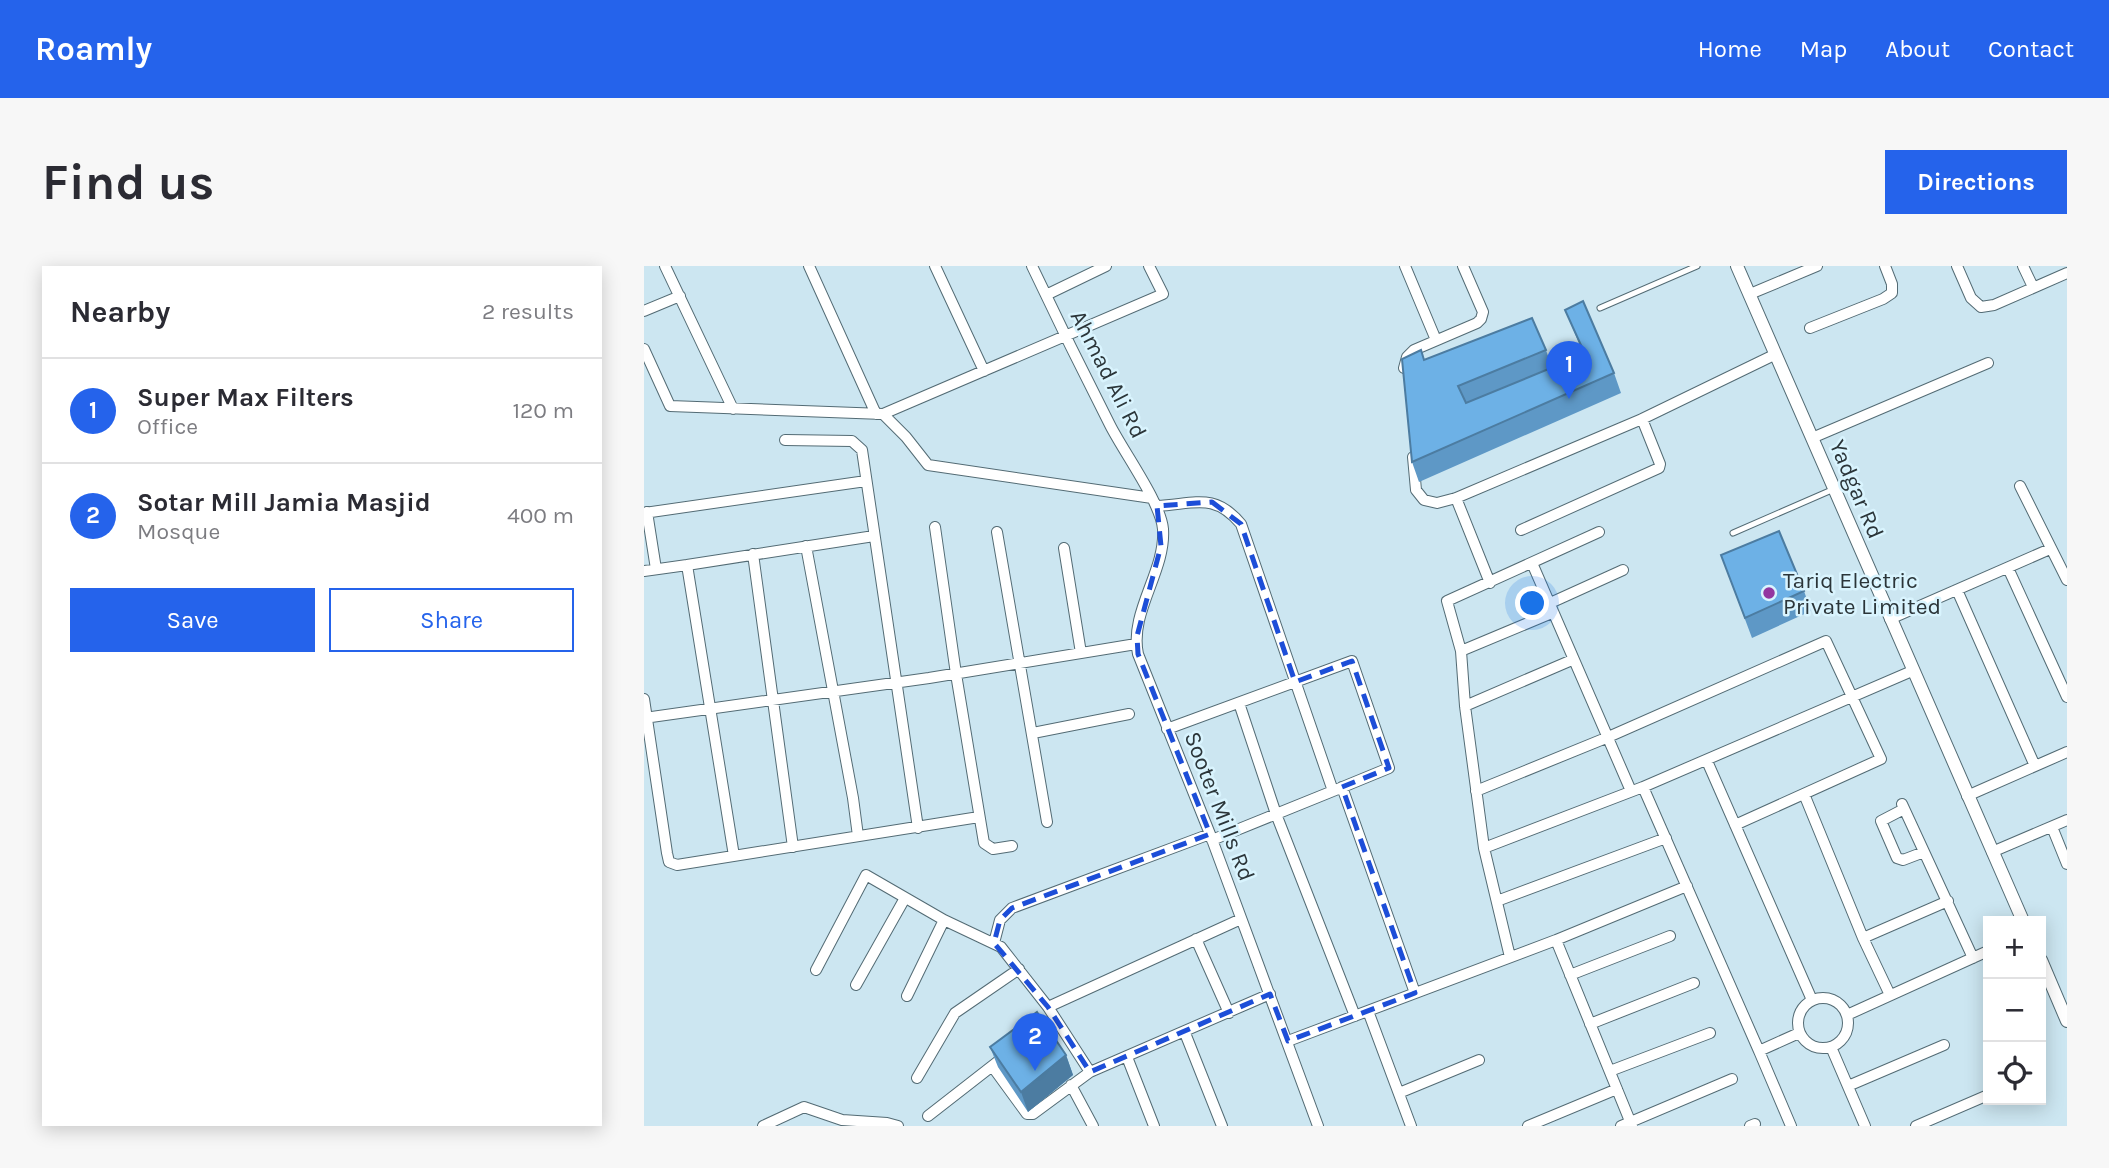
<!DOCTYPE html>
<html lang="en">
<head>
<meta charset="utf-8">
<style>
  body { margin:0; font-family:Karla,sans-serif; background:#f7f7f7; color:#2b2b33 }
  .controls { position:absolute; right:21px; bottom:21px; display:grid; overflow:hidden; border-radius:0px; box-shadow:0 4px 18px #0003 }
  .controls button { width:63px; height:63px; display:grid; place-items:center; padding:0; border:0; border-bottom:2px solid #e1e1e2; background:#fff; color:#2b2b33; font:35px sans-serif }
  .you { position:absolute; left:889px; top:338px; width:24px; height:24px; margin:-18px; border:5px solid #fff; border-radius:50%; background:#1a73e8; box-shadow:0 0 0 10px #1a73e833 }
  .badge { display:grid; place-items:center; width:46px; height:46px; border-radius:50%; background:#2563eb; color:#fff; font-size:23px; font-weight:700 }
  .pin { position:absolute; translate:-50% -58px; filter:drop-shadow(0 2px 4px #0008) }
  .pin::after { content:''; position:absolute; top:37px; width:24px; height:21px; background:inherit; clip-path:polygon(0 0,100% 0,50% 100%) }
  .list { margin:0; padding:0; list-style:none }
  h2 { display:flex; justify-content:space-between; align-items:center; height:91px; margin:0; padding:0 28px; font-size:30px }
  h2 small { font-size:23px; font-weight:400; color:#7c7c81 }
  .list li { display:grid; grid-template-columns:46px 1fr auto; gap:21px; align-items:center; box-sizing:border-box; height:105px; padding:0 28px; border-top:2px solid #e1e1e2 }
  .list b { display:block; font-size:26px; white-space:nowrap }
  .list p { margin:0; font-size:23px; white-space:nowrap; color:#7c7c81 }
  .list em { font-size:23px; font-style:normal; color:#7c7c81 }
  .actions { display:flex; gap:14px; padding:21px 28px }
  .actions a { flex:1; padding:16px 0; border:2px solid #2563eb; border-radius:0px; text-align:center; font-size:24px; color:#2563eb }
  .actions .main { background:#2563eb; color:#fff }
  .icon { flex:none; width:38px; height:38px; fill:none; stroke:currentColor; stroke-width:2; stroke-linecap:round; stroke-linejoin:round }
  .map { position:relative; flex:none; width:1423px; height:860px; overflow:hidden; border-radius:0px }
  header { display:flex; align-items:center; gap:42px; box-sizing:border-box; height:98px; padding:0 35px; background:#2563eb; color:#fff }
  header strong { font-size:33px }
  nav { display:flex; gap:38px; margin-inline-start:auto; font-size:24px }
  .intro { display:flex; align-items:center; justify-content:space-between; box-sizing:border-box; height:168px; padding:0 42px }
  h1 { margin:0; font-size:49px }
  .button { padding:18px 32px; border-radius:0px; background:#2563eb; color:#fff; font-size:24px; font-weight:700 }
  main { display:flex; gap:42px; padding:0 42px }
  aside { flex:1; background:#fff; border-radius:0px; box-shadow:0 4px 18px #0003 }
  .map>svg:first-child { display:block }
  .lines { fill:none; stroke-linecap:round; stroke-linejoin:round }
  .service-casing { stroke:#536b74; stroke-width:7 }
  .minor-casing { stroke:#536b74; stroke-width:12 }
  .tertiary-casing { stroke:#536b74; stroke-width:14 }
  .service { stroke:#fff; stroke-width:5 }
  .minor { stroke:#fff; stroke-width:10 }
  .tertiary { stroke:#fff; stroke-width:12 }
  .wall { fill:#5e98c6 }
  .shaded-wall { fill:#4c7ca1 }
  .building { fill:#6db1e6; stroke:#4c7ca1; stroke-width:2 }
  .marked { fill:none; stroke:#1d4ed8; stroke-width:5; stroke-dasharray:14 9; stroke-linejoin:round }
  .poi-dot { fill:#9336a0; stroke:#d9f4fe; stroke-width:2.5 }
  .labels { text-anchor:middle; stroke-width:5; stroke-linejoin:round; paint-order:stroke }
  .street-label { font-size:23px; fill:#2b3539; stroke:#d9f4fe }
  .poi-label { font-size:23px; fill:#2b3539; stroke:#d9f4fe; text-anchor:start }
</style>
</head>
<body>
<header>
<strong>Roamly</strong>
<nav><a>Home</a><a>Map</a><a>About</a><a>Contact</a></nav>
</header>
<div class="intro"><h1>Find us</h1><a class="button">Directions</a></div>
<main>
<aside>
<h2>Nearby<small>2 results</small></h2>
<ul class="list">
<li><span class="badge">1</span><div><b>Super Max Filters</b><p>Office</p></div><em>120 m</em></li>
<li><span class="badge">2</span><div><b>Sotar Mill Jamia Masjid</b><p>Mosque</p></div><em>400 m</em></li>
</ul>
<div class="actions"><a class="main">Save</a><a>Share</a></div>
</aside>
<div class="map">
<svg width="1423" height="860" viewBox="0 0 1423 860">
  <rect width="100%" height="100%" fill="#cce6f1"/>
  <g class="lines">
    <defs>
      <path id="service" d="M 956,42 L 1053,0
        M 1089,267 L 1190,223"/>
      <path id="minor" d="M 21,0 L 89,143
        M 165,0 L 232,148
        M 291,0 L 340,105
        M 388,0 C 413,53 439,106 466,159 C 479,185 517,237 519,263 C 522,305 485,346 494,388 L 566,568 L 674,860
        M 761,0 L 792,74
        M 1313,0 L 1327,32 L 1337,41 L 1350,39 L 1423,7
        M 1379,0 L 1389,21
        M 1106,28 L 1173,0
        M 402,29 L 462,0
        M 0,45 L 36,30
        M 1166,62 L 1239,33 L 1248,27 L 1248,18 L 1241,0
        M 0,83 L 26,140 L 239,148 L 262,171 L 284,199 L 508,232
        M 760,102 L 763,91 L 770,84 L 833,57 L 837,53 L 839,46 L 819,0
        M 239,148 L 519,28 L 505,0
        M 1168,172 L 1344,97
        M 141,174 L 208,175 L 218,184 L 274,562
        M 769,191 L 772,224 L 780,234 L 793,237 L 812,232 L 998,153 L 1130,89
        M 1376,220 L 1423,314
        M 812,232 L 846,317
        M 513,240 C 551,238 570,226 597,258 L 689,525 L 568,574
        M 3,246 L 12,303
        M 0,247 L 222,215
        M 291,261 L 312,408 L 340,577 L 349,583 L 368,580
        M 877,264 L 1015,202 L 1016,198 L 998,153
        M 353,266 L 403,556
        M 162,280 L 209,532 L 214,570
        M 420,282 L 437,387
        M 109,288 L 149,581
        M 888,297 L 987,525
        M 1364,302 L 1423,431
        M 0,305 L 43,299
        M 1313,324 L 1391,500
        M 904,338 L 979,304
        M 1246,353 L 1406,283
        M 817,385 L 908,347
        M 0,433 L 23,587 L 25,596 L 33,599 L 335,551
        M 595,437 L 632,548 L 711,750
        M 821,440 L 928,394
        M 0,452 L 285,412 L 492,378
        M 523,463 L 708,395 L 745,502 L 689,525
        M 389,467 L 485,448
        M 1063,495 L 1168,734
        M 698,521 L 771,727
        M 999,521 L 1268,405
        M 832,525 L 962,472 L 1182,375 L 1237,493 L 1091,559
        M 1160,528 L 1219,672 L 1246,729
        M 1323,530 L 1423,486
        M 1258,538 L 1329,692
        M 1260,543 L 1237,555 L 1253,592 L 1259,594 L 1280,586
        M 1408,561 L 1423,598
        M 840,582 L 999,521 L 1115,785
        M 1348,586 L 1423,554
        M 90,590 L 43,299 L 230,270
        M 853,635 L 1022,572
        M 1219,672 L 1304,635
        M 552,673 L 585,747
        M 912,674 L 988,860
        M 350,677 L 356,654 L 368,642 L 566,568
        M 866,691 L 840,582 L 821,440 L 817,385 L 803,335 L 955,266
        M 172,704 L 222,609 L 300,654 L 357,681 L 404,741 L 446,806 L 626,728
        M 926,709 L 1026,670
        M 212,719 L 261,632
        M 263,730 L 300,654
        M1154 757a25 25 0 1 1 50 0a25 25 0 1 1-50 0Z
        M 404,741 L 597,653
        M 724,745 L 767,860
        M 1203,749 L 1344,685
        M 946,758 L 1050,717
        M 541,767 L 578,860
        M 644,775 L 912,674 L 1043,620
        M 1187,781 L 1221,860
        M 483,791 L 510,860
        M 348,800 L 383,848 L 389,848 L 446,806
        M 966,805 L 1066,767
        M 273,812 L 311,747 L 375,703
        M 427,819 L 449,860
        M 1204,820 L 1300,779
        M 755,827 L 835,794
        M 284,850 L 361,790
        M 119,860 L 160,841 L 198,854 L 243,857 L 254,860
        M 884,860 L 973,823
        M 977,860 L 1088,813
        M 1106,860 L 1111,858
        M 1147,860 L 1115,785 L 1155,767
        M 1272,860 L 1344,829"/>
      <path id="tertiary" d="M 1093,0 L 1379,655
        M 1397,694 L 1423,755"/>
    </defs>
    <!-- service casing -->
    <use href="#service" class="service-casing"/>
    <!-- minor casing -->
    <use href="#minor" class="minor-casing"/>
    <!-- tertiary casing -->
    <use href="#tertiary" class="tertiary-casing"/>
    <!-- service -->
    <use href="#service" class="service"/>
    <!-- minor -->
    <use href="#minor" class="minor"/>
    <!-- tertiary -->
    <use href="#tertiary" class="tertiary"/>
  </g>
  <!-- wall -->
  <path class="wall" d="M 921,44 L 970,107 L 977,127 L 775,216 L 768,196 L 777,84 L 780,94 L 902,84 L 908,102 L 940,89 Z
    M 1077,289 L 1160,325 L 1167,345 L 1108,372 Z
    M 346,781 L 422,789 L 429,809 L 384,846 L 354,801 Z"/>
  <!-- shaded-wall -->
  <path class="shaded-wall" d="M 422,789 L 429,809 L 384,846 L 377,826 Z"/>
  <!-- building -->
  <path class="building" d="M 939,35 L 970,107 L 768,196 L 758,93 L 777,84 L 780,94 L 888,52 L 902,84 L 814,120 L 822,137 L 941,88 L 921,44 Z
    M 1135,265 L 1160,325 L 1101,352 L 1077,289 Z
    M 393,746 L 422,789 L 377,826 L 346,781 Z"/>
  <!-- marked area -->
  <path class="marked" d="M 568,236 L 597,258 L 651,416 L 708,395 L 745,502 L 698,521 L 771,727 L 644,775 L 626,728 L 446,806 L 404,741 L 350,677 L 356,654 L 368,642 L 566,568 L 494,388 L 493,370 L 517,280 L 513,240 Z"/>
  <!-- markers -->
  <circle class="poi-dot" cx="1125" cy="327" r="7"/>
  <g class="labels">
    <!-- street labels -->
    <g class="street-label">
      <text transform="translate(465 108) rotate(63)" y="8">Ahmad Ali Rd</text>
      <text transform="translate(1213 223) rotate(67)" y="8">Yadgar Rd</text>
      <text transform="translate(576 540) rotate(69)" y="8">Sooter Mills Rd</text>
    </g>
    <!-- poi labels -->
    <g class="poi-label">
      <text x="1139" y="322">Tariq Electric<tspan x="1139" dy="26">Private Limited</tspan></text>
    </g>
  </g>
</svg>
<div class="controls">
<button>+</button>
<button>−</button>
<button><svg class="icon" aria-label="locate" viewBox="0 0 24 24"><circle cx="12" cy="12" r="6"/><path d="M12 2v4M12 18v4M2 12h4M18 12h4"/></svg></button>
</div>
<div class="you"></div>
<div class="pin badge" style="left:925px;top:133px">1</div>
<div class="pin badge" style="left:391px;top:805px">2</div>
</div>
</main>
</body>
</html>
